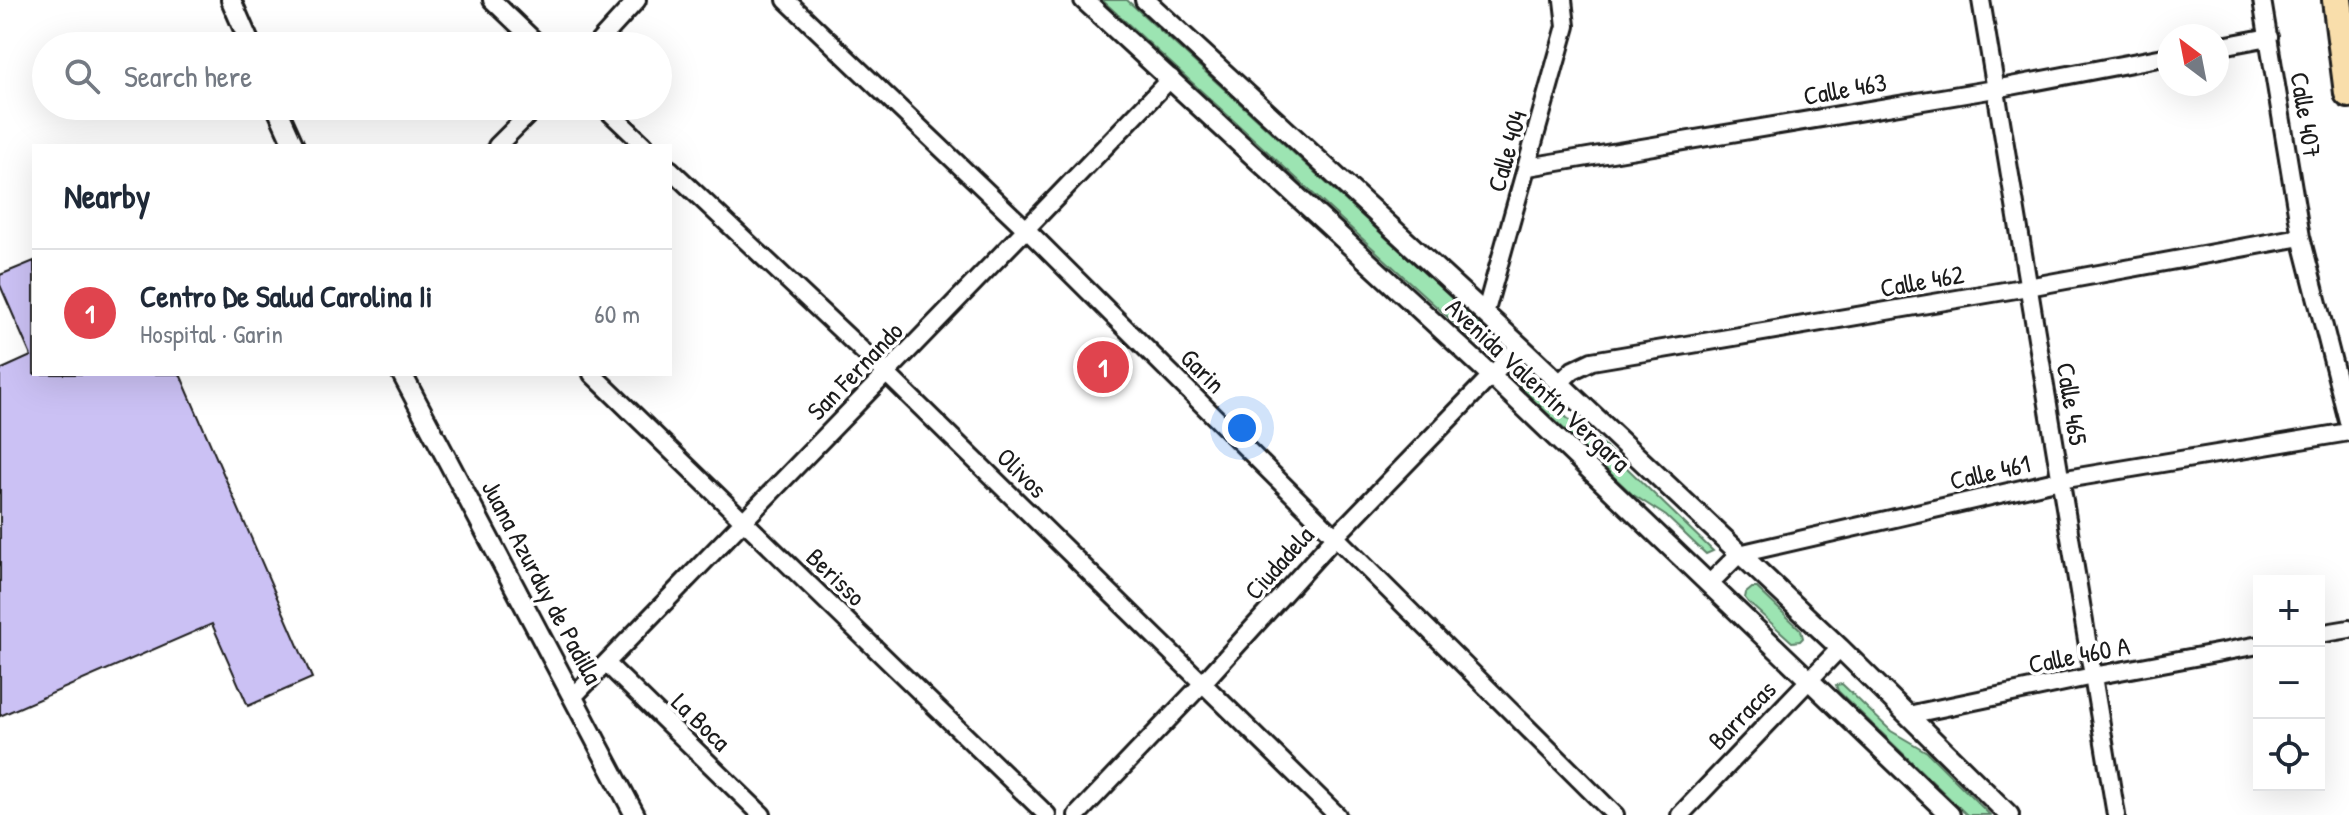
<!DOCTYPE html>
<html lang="en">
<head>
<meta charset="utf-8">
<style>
  body { margin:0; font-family:"Patrick Hand",sans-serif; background:#f6f6f7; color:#1f2937 }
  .controls { position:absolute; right:24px; bottom:24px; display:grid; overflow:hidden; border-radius:0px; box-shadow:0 8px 32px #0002 }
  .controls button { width:72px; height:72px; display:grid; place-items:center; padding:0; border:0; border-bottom:2px solid #e0e1e3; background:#fff; color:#1f2937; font:40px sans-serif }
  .compass { position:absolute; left:2157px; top:24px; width:72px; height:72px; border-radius:50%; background:#fff; box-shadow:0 8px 32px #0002; rotate:328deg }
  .you { position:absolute; left:1242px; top:428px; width:28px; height:28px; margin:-20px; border:6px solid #fff; border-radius:50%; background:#1a73e8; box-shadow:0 0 0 12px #1a73e833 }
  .badge { display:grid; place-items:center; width:52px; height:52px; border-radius:50%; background:#111827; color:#fff; font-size:26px; font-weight:700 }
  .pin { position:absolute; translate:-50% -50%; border:4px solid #fff; box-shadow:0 2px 8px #0006 }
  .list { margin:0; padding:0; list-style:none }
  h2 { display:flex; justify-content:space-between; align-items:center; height:104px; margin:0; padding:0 32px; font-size:34px }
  h2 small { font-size:26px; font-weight:400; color:#747a83 }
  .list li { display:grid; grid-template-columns:52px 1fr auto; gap:24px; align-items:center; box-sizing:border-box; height:128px; padding:0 32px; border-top:2px solid #e0e1e3 }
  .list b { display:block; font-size:30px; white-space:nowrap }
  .list p { margin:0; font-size:26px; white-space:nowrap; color:#747a83 }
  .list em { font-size:26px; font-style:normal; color:#747a83 }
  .icon { flex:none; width:44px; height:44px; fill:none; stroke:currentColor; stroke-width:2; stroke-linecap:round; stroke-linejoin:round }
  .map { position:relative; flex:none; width:2349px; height:815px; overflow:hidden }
  .search { position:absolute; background:#fff; box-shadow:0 8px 32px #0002; left:32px; top:32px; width:640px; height:88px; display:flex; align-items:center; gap:20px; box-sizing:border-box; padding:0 28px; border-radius:44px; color:#747a83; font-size:30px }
  .panel { position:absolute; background:#fff; box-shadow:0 8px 32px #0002; left:32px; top:144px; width:640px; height:232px; border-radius:0px }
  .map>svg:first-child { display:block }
  .green { fill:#9ce4b2; stroke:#5c8067; stroke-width:2 }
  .building { fill:#cbc1f4; stroke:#1c1c1c; stroke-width:2 }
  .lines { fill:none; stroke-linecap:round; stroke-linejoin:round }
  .minor-casing { stroke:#1c1c1c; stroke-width:22 }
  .tertiary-casing { stroke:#1c1c1c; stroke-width:24 }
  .motorway-casing { stroke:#1c1c1c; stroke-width:34 }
  .minor { stroke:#fff; stroke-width:16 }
  .tertiary { stroke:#fff; stroke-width:18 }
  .motorway { stroke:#f9deab; stroke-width:28 }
  .labels { text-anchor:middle; stroke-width:7; stroke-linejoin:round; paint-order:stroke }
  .street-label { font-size:26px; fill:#1c1c1c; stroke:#fff }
</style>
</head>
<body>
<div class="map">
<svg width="2349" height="815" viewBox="0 0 2349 815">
  <rect width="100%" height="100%" fill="#fff"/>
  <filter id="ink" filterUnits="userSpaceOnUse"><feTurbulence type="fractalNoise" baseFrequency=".0125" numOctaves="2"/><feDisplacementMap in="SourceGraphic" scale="16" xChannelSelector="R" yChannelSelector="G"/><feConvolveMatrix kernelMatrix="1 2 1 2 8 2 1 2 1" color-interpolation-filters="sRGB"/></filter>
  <g filter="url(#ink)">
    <!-- green -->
    <path class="green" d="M 1102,0 L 1127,0 L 1484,328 L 1488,337 L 1487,341 L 1480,345 L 1475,342 Z
      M 1523,378 L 1529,381 L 1567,418 L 1596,438 L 1713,551 L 1706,554 L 1666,516 L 1632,494 L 1521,388 L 1519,384 Z
      M 1752,588 L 1757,588 L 1801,630 L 1803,638 L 1800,641 L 1792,642 L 1748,602 L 1745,598 L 1746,593 Z
      M 1842,684 L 1891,731 L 1927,752 L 1990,815 L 1967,815 L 1838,691 L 1836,685 Z"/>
    <!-- building -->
    <path class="building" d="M 34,261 L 34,374 L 180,374 L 312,678 L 248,706 L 212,624 L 0,716 L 0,370 L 31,356 L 0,285 L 0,275 Z"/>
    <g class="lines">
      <defs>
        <path id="minor" d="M 492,0 L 540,46
          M 786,0 L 1026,229 L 1615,815
          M 1981,0 L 2116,815
          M 2262,0 L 2301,237 L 2349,425
          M 595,46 L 637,0
          M 2217,47 L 2269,37
          M 603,106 L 645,146
          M 497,146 L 537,106
          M 1528,167 L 1995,89 L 2169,56
          M 670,169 L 886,373 L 1337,815
          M 1485,314 L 1566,26 L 1563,0
          M 592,374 L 1047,815
          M 1558,384 L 1573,370 L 1592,361 L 2028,287 L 2301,237
          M 1710,583 L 1739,554 L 2060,480 L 2349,432
          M 2319,634 L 2349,629
          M 607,664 L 762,815
          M 573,697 L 1026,229 L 1171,78
          M 1908,715 L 2093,676 L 2259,645
          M 1077,815 L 1202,684 L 1335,537 L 1520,346
          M 1680,815 L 1840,648"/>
        <path id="tertiary" d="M 231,0 L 251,46
          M 1084,0 L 1493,377 L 1950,815
          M 1145,0 L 1520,346 L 1840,648 L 2009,815
          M 276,106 L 294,146
          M 402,374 L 635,815"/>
        <path id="motorway" d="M 2337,0 L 2349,93"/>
      </defs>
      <!-- minor casing -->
      <use href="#minor" class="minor-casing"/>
      <!-- tertiary casing -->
      <use href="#tertiary" class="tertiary-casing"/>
      <!-- motorway casing -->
      <use href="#motorway" class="motorway-casing"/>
      <!-- minor -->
      <use href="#minor" class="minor"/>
      <!-- tertiary -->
      <use href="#tertiary" class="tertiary"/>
      <!-- motorway -->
      <use href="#motorway" class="motorway"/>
    </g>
  </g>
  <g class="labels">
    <!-- street labels -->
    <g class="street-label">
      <text transform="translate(1845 89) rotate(-10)" y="9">Calle 463</text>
      <text transform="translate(2306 115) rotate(81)" y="9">Calle 407</text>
      <text transform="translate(1507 151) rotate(-74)" y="9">Calle 404</text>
      <text transform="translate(1922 281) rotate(-10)" y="9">Calle 462</text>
      <text transform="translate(855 371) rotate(-46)" y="9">San Fernando</text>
      <text transform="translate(1203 371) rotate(45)" y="9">Garin</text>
      <text transform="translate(1538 385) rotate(43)" y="9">Avenida Valentín Vergara</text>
      <text transform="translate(2072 404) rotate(81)" y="9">Calle 465</text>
      <text transform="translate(1990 472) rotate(-13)" y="9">Calle 461</text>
      <text transform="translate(1022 473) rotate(45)" y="9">Olivos</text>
      <text transform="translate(1279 563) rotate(-48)" y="9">Ciudadela</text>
      <text transform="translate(836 577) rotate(44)" y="9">Berisso</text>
      <text transform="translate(542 582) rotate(62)" y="9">Juana Azurduy de Padilla</text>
      <text transform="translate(2079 655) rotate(-11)" y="9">Calle 460 A</text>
      <text transform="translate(1742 715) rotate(-46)" y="9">Barracas</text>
      <text transform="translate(701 722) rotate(44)" y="9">La Boca</text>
    </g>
  </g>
</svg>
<div class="controls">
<button>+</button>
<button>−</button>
<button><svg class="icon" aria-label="locate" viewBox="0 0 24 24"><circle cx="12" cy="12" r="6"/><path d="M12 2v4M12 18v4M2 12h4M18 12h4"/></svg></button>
</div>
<svg class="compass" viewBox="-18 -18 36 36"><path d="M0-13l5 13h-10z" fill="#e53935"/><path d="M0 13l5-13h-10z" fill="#747a83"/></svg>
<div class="you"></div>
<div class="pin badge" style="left:1103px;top:367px;background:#e0444e">1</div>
<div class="search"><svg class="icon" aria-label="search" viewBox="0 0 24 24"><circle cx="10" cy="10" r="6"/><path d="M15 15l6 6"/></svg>Search here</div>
<section class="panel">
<h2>Nearby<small></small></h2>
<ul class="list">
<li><span class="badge" style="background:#e0444e">1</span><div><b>Centro De Salud Carolina Ii</b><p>Hospital · Garin</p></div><em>60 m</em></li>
</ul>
</section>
</div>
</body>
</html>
